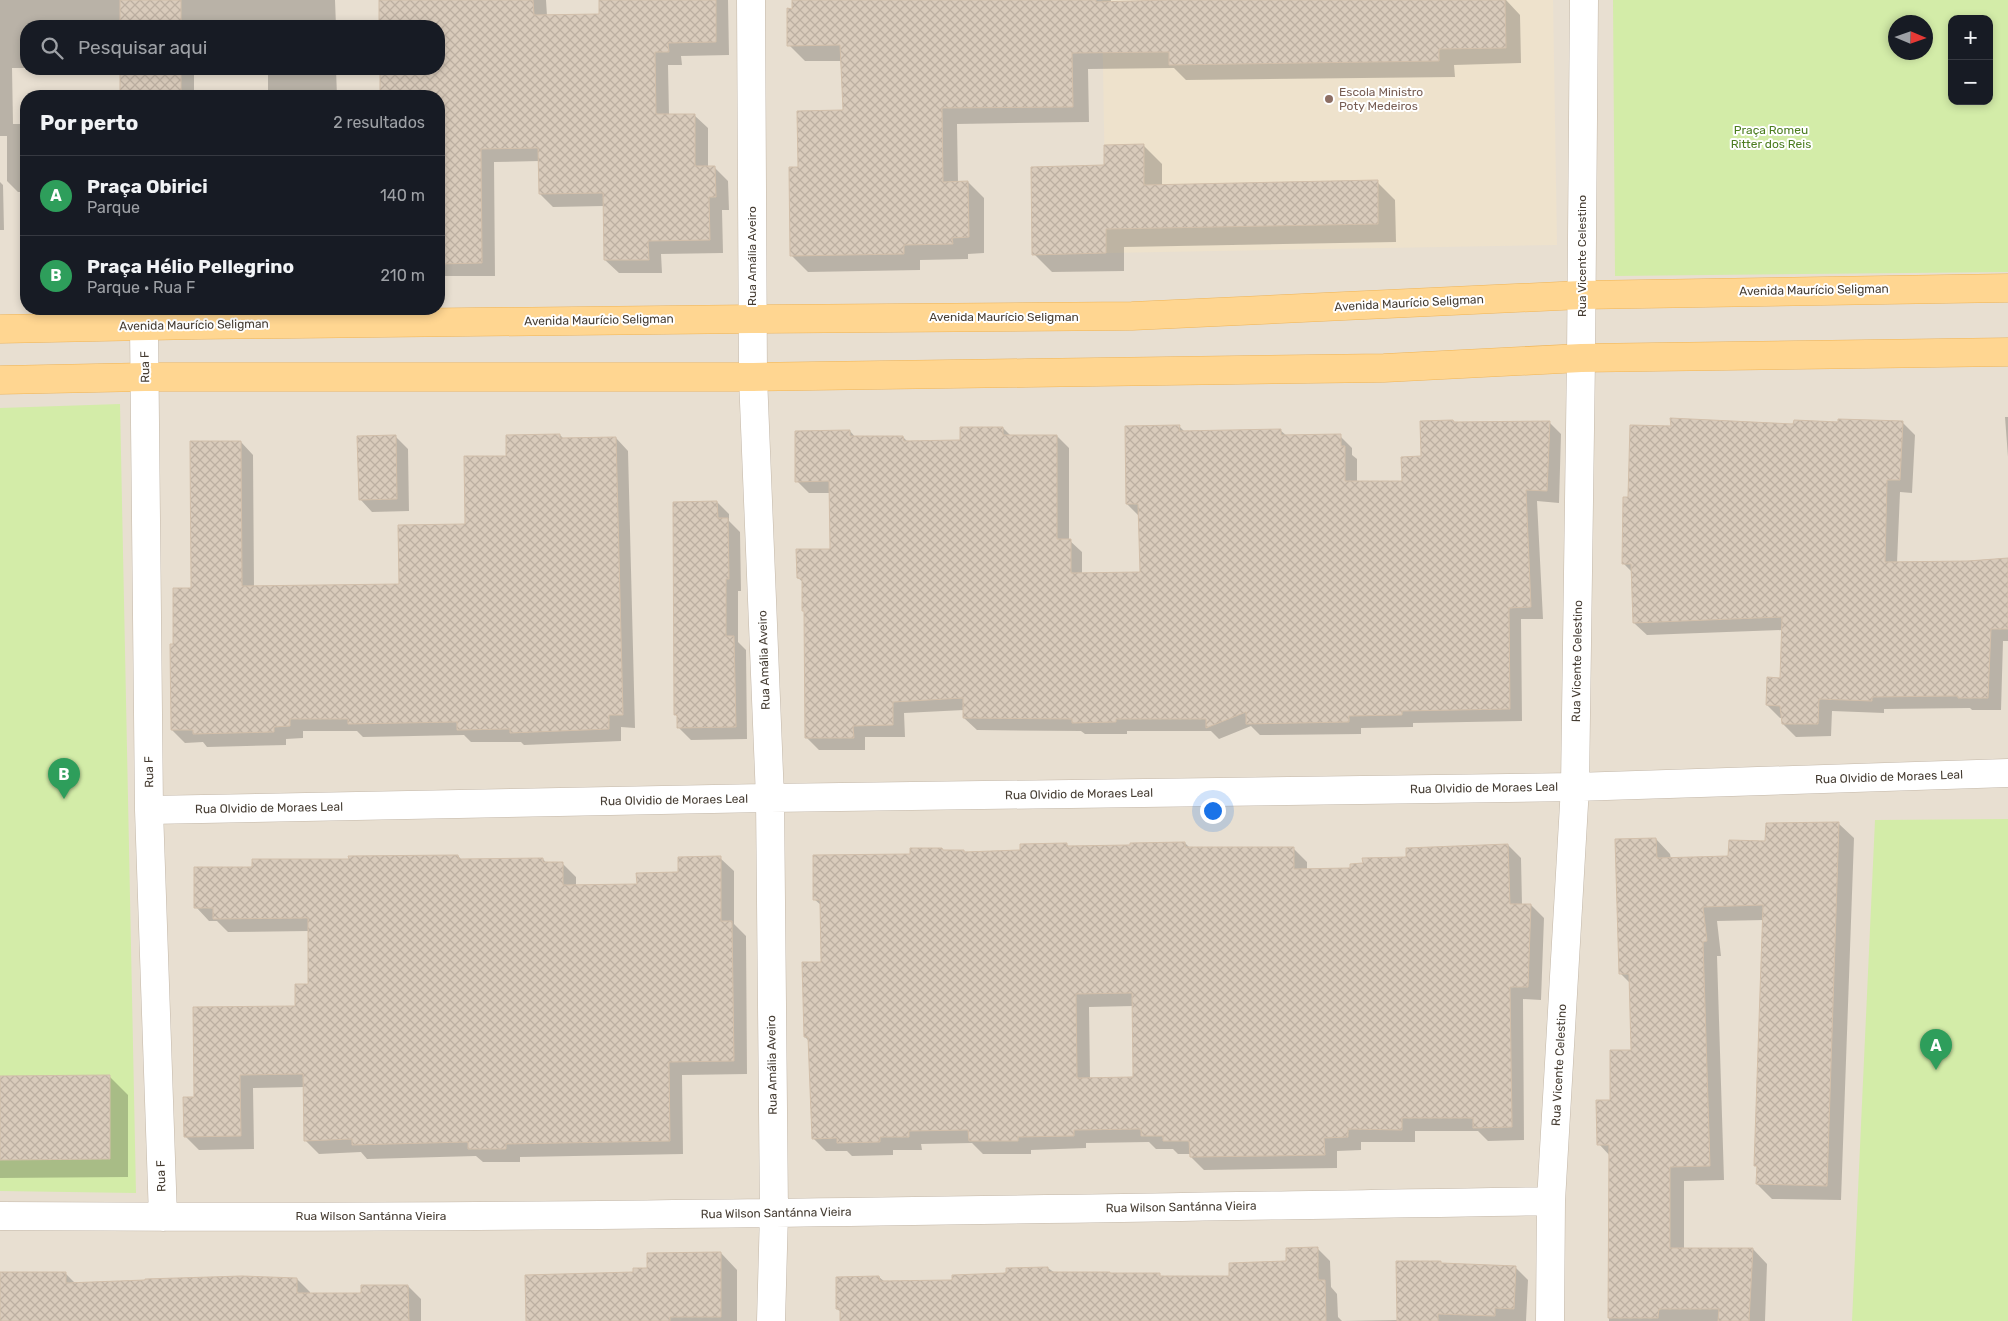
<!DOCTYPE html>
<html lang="pt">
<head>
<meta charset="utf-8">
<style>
  body { margin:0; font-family:Rubik,sans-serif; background:#242831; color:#f1f3f6 }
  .controls { position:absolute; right:15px; top:15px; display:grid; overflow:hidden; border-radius:10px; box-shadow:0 2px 8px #0003 }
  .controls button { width:45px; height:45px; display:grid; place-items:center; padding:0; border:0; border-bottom:1px solid #363941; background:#171b24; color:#f1f3f6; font:25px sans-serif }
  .compass { position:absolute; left:1888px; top:15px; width:45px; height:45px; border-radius:50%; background:#171b24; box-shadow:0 2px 8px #0003; rotate:92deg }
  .you { position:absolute; left:1212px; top:810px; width:18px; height:18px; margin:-12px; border:4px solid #fff; border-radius:50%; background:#1a73e8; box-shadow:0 0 0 8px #1a73e833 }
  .badge { display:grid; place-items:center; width:32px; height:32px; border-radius:50%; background:#1a73e8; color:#fff; font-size:16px; font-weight:700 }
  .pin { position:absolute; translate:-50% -41px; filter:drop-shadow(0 1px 2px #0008) }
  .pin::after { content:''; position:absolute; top:26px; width:18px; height:15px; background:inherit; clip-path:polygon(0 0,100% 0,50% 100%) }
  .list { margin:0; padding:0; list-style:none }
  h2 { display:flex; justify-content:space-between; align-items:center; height:65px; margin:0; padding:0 20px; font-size:21px }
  h2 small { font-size:16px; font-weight:400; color:#9ea1a6 }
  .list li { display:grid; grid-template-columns:32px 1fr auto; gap:15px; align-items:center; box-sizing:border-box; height:80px; padding:0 20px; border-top:1px solid #363941 }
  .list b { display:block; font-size:19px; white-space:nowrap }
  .list p { margin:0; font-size:16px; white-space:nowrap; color:#9ea1a6 }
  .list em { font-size:16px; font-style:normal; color:#9ea1a6 }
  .icon { flex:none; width:28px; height:28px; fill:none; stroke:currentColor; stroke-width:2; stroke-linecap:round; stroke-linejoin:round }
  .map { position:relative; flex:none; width:2008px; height:1321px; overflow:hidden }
  .search { position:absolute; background:#171b24; box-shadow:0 2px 8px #0003; left:20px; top:20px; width:425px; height:55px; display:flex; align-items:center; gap:12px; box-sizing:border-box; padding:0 18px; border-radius:20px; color:#9ea1a6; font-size:19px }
  .panel { position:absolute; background:#171b24; box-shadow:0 2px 8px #0003; left:20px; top:90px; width:425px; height:225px; border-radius:20px }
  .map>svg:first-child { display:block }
  .residential { fill:#e8dfd1; fill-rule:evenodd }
  .education { fill:#eee2cc }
  .park { fill:#d3eca8; fill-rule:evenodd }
  .shadow { fill:#0003; fill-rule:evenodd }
  .building { fill:url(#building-cross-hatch); stroke:#d2bfaa; fill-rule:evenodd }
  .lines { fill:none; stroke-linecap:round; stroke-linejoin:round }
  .minor-casing { stroke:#c3b7a8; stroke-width:29 }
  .major-casing { stroke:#efb456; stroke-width:29 }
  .minor { stroke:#fff; stroke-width:28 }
  .major { stroke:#ffd691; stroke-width:28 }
  .education-dot { fill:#8d6e63; stroke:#fff; stroke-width:2 }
  .labels { text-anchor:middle; stroke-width:4; stroke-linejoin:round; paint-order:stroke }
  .education-label { font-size:12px; fill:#785e54; stroke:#fff; text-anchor:start }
  .park-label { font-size:12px; fill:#4c7d21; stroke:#fff }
  .street-label { font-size:12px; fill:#463d33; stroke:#fff }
</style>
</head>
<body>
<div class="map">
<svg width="2008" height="1321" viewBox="0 0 2008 1321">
  <defs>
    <pattern id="building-cross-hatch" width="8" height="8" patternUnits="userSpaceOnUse" patternTransform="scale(1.25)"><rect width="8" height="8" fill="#d9cbbb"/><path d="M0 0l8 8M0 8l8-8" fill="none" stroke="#bcafa1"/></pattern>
  </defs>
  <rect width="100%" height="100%" fill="#f4ede3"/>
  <!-- residential -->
  <path class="residential" d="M 0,0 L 2008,0 L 2008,1321 L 0,1321 ZM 1952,19 L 1989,19 L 1989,101 L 1952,101 ZM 1896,22 L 1926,22 L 1926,52 L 1896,52 ZM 26,26 L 439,26 L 439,69 L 26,69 ZM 26,96 L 439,96 L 439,309 L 26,309 Z"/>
  <!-- education -->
  <path class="education" d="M 1102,0 L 1553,0 L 1557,245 L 1106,253 Z"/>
  <!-- park -->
  <path class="park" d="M 1613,0 L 2008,0 L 2008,272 L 1615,276 ZM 1952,19 L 1989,19 L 1989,101 L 1952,101 ZM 1926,22 L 1926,52 L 1896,52 L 1896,22 Z
    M 120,404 L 136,1193 L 0,1191 L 0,408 Z
    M 2008,819 L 2008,1321 L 1852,1321 L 1875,820 Z"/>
  <!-- shadow -->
  <path class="shadow" d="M 0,0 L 335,0 L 336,26 L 26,26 L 26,68 L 12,68 L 13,124 L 26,124 L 26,192 L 18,192 L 7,181 L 7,136 L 0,136 Z
    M 380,0 L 546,0 L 547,16 L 600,15 L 600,0 L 728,0 L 729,55 L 681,56 L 682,65 L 668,65 L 669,115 L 694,115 L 708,128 L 708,167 L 714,167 L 728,181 L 729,210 L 722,210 L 723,253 L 661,254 L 662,273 L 619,273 L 605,260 L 604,206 L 553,207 L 540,194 L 539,161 L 494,162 L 495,276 L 439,276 L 439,96 L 382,96 L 381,69 L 439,69 L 439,26 L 380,26 Z
    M 793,0 L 1111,0 L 1111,3 L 1169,0 L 1506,0 L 1520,15 L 1521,63 L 1454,65 L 1455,77 L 1186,80 L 1174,68 L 1088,69 L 1089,122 L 957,124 L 958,183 L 968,182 L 984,198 L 984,253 L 968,254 L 968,259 L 920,260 L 920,270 L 808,272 L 792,256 L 799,168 L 844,112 L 842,61 L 805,61 L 789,45 Z
    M 121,69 L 194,69 L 194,96 L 122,96 Z
    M 268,69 L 336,69 L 337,96 L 268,96 Z
    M 1143,145 L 1162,164 L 1162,186 L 1377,182 L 1395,200 L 1396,242 L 1124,247 L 1124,271 L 1052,272 L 1034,254 L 1106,166 Z
    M 0,182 L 3,185 L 4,230 L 0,230 Z
    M 2005,417 L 2008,417 L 2008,457 Z
    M 1453,421 L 1456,424 L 1549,422 L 1561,434 L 1559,503 L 1537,501 L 1543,619 L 1521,619 L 1522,721 L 1413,723 L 1413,727 L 1361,728 L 1361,734 L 1260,735 L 1251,726 L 1219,739 L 1211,731 L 1127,731 L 1127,734 L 1085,734 L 1081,731 L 977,730 L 964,718 L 964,710 L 904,713 L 905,737 L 865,737 L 865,750 L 819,750 L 807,738 L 804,583 L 798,578 L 831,550 L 830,493 L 809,493 L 797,481 L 850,431 L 856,438 L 903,437 L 908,442 L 961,441 L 1003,428 L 1011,436 L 1057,436 L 1069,448 L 1069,540 L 1082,552 L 1082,574 L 1141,574 L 1140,517 L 1127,504 L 1179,426 L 1185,432 L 1280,430 L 1287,436 L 1340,436 L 1352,448 L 1352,455 L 1357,459 L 1357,483 L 1403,482 Z
    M 1902,422 L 1915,435 L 1912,493 L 1900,492 L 1897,563 L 1940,563 L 2008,558 L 2008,641 L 2003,641 L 2001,710 L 1972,710 L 1970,708 L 1884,709 L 1884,713 L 1832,711 L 1831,736 L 1796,737 L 1783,724 L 1782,718 L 1780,718 L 1767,705 L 1781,679 L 1783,630 L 1647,635 L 1634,623 L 1633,573 L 1623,563 L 1629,499 L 1672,427 Z
    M 560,435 L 564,439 L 616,438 L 628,451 L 635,728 L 621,727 L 621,741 L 524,745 L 521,742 L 471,742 L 464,735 L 363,737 L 357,731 L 303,731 L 303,738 L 286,739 L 286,745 L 207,747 L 203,742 L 185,743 L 172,730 L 175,646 L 241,442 L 253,455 L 254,587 L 401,585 L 466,525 L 508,457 Z
    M 396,437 L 408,449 L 409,511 L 372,512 L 360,499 Z
    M 717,502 L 729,514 L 729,521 L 740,532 L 741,591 L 738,591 L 738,642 L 746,650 L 747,739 L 691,740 L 679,728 L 678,718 L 676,715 Z
    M 1839,824 L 1854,838 L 1841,1200 L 1772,1199 L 1757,1184 L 1758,1168 L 1755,1165 L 1764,920 L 1717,921 L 1721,956 L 1717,956 L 1724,1180 L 1684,1181 L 1684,1250 L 1753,1249 L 1767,1264 L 1765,1321 L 1609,1321 L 1611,1157 L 1599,1144 L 1611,1101 L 1632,1051 L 1631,984 L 1620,973 L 1656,839 L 1670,854 L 1671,859 L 1729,858 L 1767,842 Z
    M 1185,843 L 1190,848 L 1293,848 L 1307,862 L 1307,870 L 1351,869 L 1407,858 L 1508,845 L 1521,858 L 1522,905 L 1531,905 L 1544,918 L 1541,1000 L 1523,999 L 1524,1140 L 1488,1141 L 1478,1131 L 1415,1131 L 1415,1142 L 1361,1142 L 1361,1150 L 1337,1151 L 1337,1168 L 1204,1170 L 1191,1157 L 1191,1154 L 1178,1154 L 1173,1149 L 1156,1149 L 1149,1142 L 1086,1143 L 1086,1148 L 1031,1150 L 1031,1154 L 983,1154 L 972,1143 L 921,1144 L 922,1150 L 893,1150 L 893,1155 L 852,1156 L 847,1151 L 826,1151 L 813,1138 L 810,1042 L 805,1037 L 823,963 L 822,906 L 814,899 L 911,855 L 944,851 L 963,851 L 966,853 L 1021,852 L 1066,844 L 1069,847 L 1131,846 ZM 1134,1006 L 1134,1079 L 1090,1079 L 1089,1007 Z
    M 458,856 L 462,860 L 543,859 L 547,864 L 562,863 L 576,877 L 576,886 L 638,886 L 680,874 L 720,858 L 734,871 L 734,924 L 746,936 L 747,1074 L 682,1075 L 683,1154 L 520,1157 L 520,1162 L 483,1162 L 476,1156 L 367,1159 L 361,1152 L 319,1154 L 305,1140 L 305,1087 L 253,1088 L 254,1149 L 199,1150 L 185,1136 L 296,1007 L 309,985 L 309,931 L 228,932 L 217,921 L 209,921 L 196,907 L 253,868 L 350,860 Z
    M 0,1077 L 110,1077 L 128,1095 L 128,1177 L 0,1178 Z
    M 1318,1249 L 1330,1261 L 1331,1287 L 1337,1294 L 1338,1317 L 1342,1321 L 1398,1320 L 1440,1262 L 1443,1265 L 1515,1267 L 1528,1280 L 1526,1321 L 1166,1321 L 1230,1278 L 1288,1263 Z
    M 721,1253 L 737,1270 L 737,1321 L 574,1321 L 582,1273 L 634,1273 Z
    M 1048,1268 L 1122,1321 L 841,1321 L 841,1312 L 837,1309 L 879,1277 L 885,1282 L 954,1282 Z
    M 0,1273 L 65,1273 L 76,1284 L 297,1279 L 310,1292 L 310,1295 L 362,1295 L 408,1286 L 421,1299 L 421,1321 L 0,1321 Z"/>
  <!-- building -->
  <path class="building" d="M 120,0 L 181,0 L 181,26 L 120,26 Z
    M 379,0 L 533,0 L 534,15 L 599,14 L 599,0 L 716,0 L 716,42 L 668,43 L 669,52 L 655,52 L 656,114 L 695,114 L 695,166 L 715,166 L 716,197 L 709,197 L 710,240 L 648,241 L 649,260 L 604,260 L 603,193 L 539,194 L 538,148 L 481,149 L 482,263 L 439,264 L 439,96 L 380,96 L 380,69 L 439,69 L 439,26 L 379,26 Z
    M 792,0 L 1096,0 L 1096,2 L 1168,0 L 1505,0 L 1506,48 L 1439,49 L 1439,61 L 1169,65 L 1169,52 L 1072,53 L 1073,107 L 942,108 L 943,182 L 968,181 L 969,237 L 952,238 L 953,244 L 904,245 L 904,254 L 790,256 L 789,167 L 798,167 L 797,111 L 843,110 L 840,45 L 787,46 L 787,8 L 792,9 Z
    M 120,69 L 181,69 L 181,96 L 120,96 Z
    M 1144,144 L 1144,185 L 1378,180 L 1378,224 L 1106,229 L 1106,253 L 1032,255 L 1031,167 L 1104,165 L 1104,145 Z
    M 1670,418 L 1793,424 L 1794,420 L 1838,422 L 1838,419 L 1903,421 L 1900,480 L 1887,480 L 1885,562 L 1968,561 L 2008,558 L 2008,629 L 1991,629 L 1988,698 L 1958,698 L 1958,696 L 1872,697 L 1872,701 L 1819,699 L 1818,724 L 1782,724 L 1780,706 L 1766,705 L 1767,677 L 1780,678 L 1782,617 L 1633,623 L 1631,564 L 1622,564 L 1623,497 L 1628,497 L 1630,425 L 1671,426 Z
    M 1453,420 L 1454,422 L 1550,421 L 1547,491 L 1526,490 L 1531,607 L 1509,608 L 1510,709 L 1402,711 L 1402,715 L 1349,716 L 1349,722 L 1246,724 L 1246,712 L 1206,728 L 1206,719 L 1116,719 L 1116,722 L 1072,723 L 1072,719 L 963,718 L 963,698 L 893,702 L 893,725 L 853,726 L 854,738 L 805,738 L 804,611 L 802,611 L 802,579 L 797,578 L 796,549 L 830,549 L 829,481 L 795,482 L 795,431 L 850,430 L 850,436 L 903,436 L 904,441 L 960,440 L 960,427 L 1003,427 L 1003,435 L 1057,435 L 1057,539 L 1071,539 L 1071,573 L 1140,572 L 1138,504 L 1126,504 L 1125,426 L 1180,425 L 1179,431 L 1281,429 L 1281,435 L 1341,434 L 1341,446 L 1345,446 L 1345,481 L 1402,481 L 1401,457 L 1421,456 L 1420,421 Z
    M 560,434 L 560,438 L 616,437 L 623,715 L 609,715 L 609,729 L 510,733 L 510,729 L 457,730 L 457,722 L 348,724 L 348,719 L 290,719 L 290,726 L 274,727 L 274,732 L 193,734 L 193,730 L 171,730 L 170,644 L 173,644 L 173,588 L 191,588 L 190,441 L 241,441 L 242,586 L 399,584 L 398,525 L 465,524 L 464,456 L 506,456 L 506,435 Z
    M 396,435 L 397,499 L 359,500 L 357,436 Z
    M 717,501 L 718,518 L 728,518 L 729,579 L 726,579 L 726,636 L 734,636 L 736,727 L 677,728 L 677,715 L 674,715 L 673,502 Z
    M 1839,822 L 1827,1186 L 1756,1184 L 1757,1166 L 1754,1166 L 1763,905 L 1703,907 L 1707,941 L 1703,942 L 1710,1166 L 1670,1167 L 1670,1248 L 1753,1248 L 1749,1321 L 1718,1321 L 1719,1309 L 1659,1309 L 1658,1318 L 1608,1318 L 1609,1145 L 1597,1145 L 1596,1100 L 1610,1100 L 1610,1050 L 1631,1050 L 1629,974 L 1619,974 L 1615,839 L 1656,838 L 1657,858 L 1728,856 L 1729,840 L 1765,841 L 1766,823 Z
    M 1185,842 L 1185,847 L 1294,847 L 1294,869 L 1350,868 L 1350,864 L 1363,863 L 1362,858 L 1406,857 L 1406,848 L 1508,844 L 1510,904 L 1531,904 L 1528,987 L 1510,987 L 1512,1127 L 1473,1128 L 1473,1118 L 1402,1118 L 1402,1130 L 1348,1129 L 1348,1137 L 1324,1138 L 1325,1155 L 1271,1156 L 1190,1157 L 1189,1141 L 1163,1141 L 1163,1136 L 1141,1136 L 1141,1129 L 1074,1130 L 1074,1136 L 1018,1137 L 1018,1141 L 969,1141 L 968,1130 L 909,1131 L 909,1137 L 880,1137 L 880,1142 L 837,1143 L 837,1138 L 812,1139 L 808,1037 L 804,1037 L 802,962 L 821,962 L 820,900 L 813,900 L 813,855 L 910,854 L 910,848 L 942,848 L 943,850 L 964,850 L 964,852 L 1020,850 L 1020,844 L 1067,843 L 1067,846 L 1130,845 L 1130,843 ZM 1132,993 L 1133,1077 L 1077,1078 L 1076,994 Z
    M 458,855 L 459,859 L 543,858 L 543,862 L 563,862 L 563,885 L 637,884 L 636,873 L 678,872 L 678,857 L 721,856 L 721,921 L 732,921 L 734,1061 L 669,1062 L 670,1141 L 506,1144 L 506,1149 L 468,1149 L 468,1142 L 352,1145 L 352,1139 L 304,1141 L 303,1074 L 240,1075 L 241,1136 L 184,1137 L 183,1097 L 194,1097 L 193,1007 L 295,1006 L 295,984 L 308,984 L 308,918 L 213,919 L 213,908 L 194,908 L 194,867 L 252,867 L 252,859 L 349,859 L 348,856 Z
    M 110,1075 L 110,1159 L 0,1160 L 0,1076 Z
    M 1318,1247 L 1318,1280 L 1325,1280 L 1326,1321 L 840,1321 L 840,1309 L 836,1309 L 836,1277 L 879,1276 L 880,1281 L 952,1280 L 952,1275 L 1006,1273 L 1006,1268 L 1048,1267 L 1048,1272 L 1110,1272 L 1110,1273 L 1160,1273 L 1160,1276 L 1229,1276 L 1229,1263 L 1286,1261 L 1286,1248 Z
    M 721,1252 L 721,1317 L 670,1317 L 670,1321 L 526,1321 L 525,1275 L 633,1272 L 633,1268 L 647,1268 L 647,1253 Z
    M 1396,1261 L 1441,1261 L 1441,1263 L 1516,1266 L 1514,1309 L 1495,1308 L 1495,1316 L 1438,1314 L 1438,1321 L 1397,1321 Z
    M 0,1272 L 66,1272 L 66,1283 L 145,1280 L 145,1279 L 242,1276 L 297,1278 L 297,1293 L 361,1293 L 361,1285 L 408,1285 L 409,1321 L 0,1321 Z"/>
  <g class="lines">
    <defs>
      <path id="minor" d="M 751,0 L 753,377 L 770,798 L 774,1213 L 771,1321
        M 144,326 L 149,810 L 163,1217
        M 149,810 L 770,798 L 1575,787 L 2008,773
        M 0,1216 C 517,1220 1034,1209 1551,1201
        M 1550,1321 L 1551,1201 L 1575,787 L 1581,358 L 1584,0"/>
      <path id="major" d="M 0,329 L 198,325 L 752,319 L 1132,316 L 1581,295 L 2008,288
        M 0,380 L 145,377 L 753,377 L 1026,373 L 1384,368 L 1581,358 L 2008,352"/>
    </defs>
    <!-- minor casing -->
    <use href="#minor" class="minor-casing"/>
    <!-- major casing -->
    <use href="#major" class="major-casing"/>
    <!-- minor -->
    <use href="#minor" class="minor"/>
    <!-- major -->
    <use href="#major" class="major"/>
  </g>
  <!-- markers -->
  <circle class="education-dot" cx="1329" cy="99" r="5"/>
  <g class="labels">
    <!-- education labels -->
    <g class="education-label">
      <text x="1339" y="96">Escola Ministro<tspan x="1339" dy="14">Poty Medeiros</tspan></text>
    </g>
    <!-- park labels -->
    <g class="park-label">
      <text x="1771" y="134">Praça Romeu<tspan x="1771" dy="14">Ritter dos Reis</tspan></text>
    </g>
    <!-- street labels -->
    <g class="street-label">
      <text transform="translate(752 256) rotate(-90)" y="4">Rua Amália Aveiro</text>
      <text transform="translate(1582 256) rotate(-90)" y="4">Rua Vicente Celestino</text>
      <text transform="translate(1814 290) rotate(-1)" y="4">Avenida Maurício Seligman</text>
      <text transform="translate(1409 303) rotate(-3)" y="4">Avenida Maurício Seligman</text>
      <text x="1004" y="321">Avenida Maurício Seligman</text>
      <text transform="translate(599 320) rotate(-1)" y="4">Avenida Maurício Seligman</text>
      <text transform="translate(194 325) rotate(-1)" y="4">Avenida Maurício Seligman</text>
      <text transform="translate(145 367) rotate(-91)" y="4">Rua F</text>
      <text transform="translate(764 660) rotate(-92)" y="4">Rua Amália Aveiro</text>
      <text transform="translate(1577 661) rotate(-89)" y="4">Rua Vicente Celestino</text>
      <text transform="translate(149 772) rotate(-91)" y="4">Rua F</text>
      <text transform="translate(1889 777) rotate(-2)" y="4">Rua Olvidio de Moraes Leal</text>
      <text transform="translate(1484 788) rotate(-1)" y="4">Rua Olvidio de Moraes Leal</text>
      <text transform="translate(1079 794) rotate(-1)" y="4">Rua Olvidio de Moraes Leal</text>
      <text transform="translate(674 800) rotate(-1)" y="4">Rua Olvidio de Moraes Leal</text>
      <text transform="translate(269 808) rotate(-1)" y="4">Rua Olvidio de Moraes Leal</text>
      <text transform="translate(772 1065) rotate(-91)" y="4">Rua Amália Aveiro</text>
      <text transform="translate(1559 1065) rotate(-87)" y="4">Rua Vicente Celestino</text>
      <text transform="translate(161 1176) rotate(-92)" y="4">Rua F</text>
      <text transform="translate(1181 1207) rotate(-1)" y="4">Rua Wilson Santánna Vieira</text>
      <text transform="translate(776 1213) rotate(-1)" y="4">Rua Wilson Santánna Vieira</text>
      <text x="371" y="1220">Rua Wilson Santánna Vieira</text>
    </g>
  </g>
</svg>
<div class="controls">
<button>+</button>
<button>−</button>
</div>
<svg class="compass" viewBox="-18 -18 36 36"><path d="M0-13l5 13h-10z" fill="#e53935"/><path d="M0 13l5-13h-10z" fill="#9ea1a6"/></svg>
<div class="you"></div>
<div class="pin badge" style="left:1936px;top:1070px;background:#2e9e5b">A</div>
<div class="pin badge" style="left:64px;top:799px;background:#2e9e5b">B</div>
<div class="search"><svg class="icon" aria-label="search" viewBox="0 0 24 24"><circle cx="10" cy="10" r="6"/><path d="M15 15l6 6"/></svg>Pesquisar aqui</div>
<section class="panel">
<h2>Por perto<small>2 resultados</small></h2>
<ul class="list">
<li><span class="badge" style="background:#2e9e5b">A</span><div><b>Praça Obirici</b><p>Parque</p></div><em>140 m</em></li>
<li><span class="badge" style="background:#2e9e5b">B</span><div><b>Praça Hélio Pellegrino</b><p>Parque · Rua F</p></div><em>210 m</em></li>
</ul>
</section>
</div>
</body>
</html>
